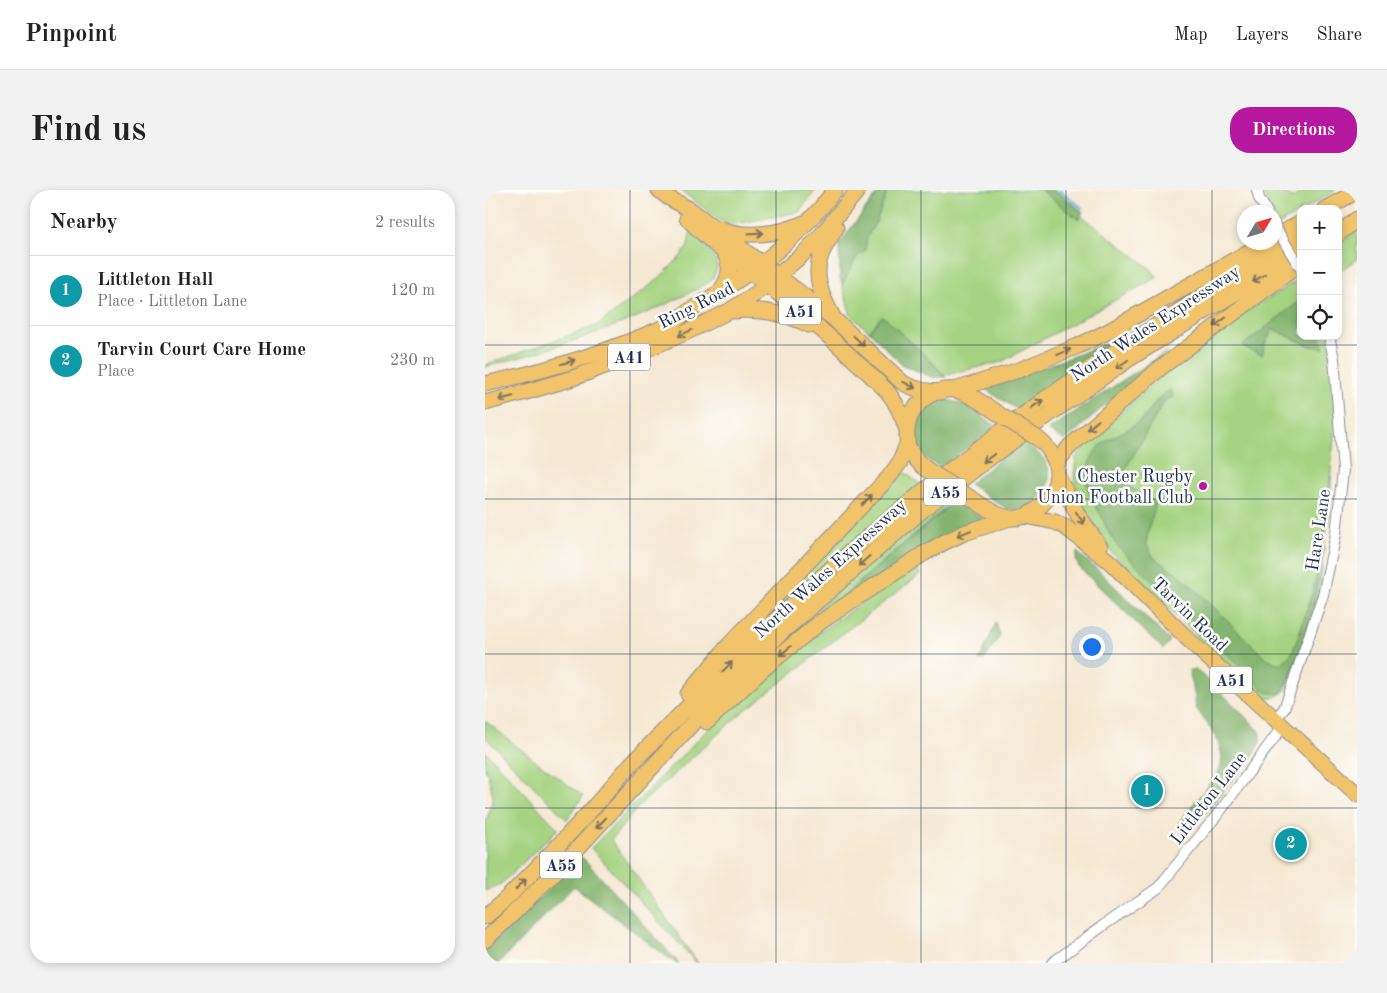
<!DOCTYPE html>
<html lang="en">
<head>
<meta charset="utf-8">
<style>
  body { margin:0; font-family:"Old Standard TT",serif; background:#f2f2f2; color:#222 }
  .controls { position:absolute; right:15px; top:15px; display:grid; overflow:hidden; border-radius:10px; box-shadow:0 2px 8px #0003 }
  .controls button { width:45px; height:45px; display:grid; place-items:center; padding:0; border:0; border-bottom:1px solid #e0e0e0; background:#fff; color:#222; font:25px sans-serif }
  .compass { position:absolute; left:752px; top:15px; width:45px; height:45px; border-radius:50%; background:#fff; box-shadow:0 2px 8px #0003; rotate:52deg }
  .you { position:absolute; left:606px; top:456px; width:18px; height:18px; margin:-12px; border:4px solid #fff; border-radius:50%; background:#1a73e8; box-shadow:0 0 0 8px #1a73e833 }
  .badge { display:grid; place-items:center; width:32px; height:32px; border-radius:50%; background:#b5179e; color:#fff; font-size:16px; font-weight:700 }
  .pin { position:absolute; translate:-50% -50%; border:2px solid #fff; box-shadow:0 1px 5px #0006 }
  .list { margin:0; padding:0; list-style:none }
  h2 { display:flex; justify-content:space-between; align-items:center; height:65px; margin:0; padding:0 20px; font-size:21px }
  h2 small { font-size:16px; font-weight:400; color:#767676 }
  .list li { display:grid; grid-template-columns:32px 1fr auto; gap:15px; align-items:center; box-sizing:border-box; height:70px; padding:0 20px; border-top:1px solid #e0e0e0 }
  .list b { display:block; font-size:19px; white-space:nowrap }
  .list p { margin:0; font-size:16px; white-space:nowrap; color:#767676 }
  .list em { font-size:16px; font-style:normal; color:#767676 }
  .icon { flex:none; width:28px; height:28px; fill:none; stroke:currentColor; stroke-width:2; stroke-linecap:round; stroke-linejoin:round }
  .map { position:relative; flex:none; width:872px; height:773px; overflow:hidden; border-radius:20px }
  header { display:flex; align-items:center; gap:30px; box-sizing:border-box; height:70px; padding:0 25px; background:#fff; border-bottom:1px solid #e0e0e0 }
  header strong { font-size:24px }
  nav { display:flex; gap:28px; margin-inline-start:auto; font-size:18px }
  .intro { display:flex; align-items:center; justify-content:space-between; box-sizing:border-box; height:120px; padding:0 30px }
  h1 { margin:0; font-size:35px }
  .button { padding:12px 22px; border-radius:20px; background:#b5179e; color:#fff; font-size:18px; font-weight:700 }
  main { display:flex; gap:30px; padding:0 30px }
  aside { flex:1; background:#fff; border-radius:20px; box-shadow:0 2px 8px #0003 }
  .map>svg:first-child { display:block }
  .green { fill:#a5d381; stroke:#608170 }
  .forest { fill:#84b56f; stroke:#507266 }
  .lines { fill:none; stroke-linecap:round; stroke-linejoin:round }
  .stream { stroke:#64bae1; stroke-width:2.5 }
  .minor-casing { stroke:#888c98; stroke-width:12 }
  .highway-casing { stroke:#888c98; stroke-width:17 }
  .minor { stroke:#fff; stroke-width:10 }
  .highway { stroke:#f1c36a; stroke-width:15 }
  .minor-bridge-casing { stroke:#888c98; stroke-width:12; stroke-linecap:butt }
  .highway-bridge-casing { stroke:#888c98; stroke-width:17; stroke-linecap:butt }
  .minor-bridge { stroke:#fff; stroke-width:10 }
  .highway-bridge { stroke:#f1c36a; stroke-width:15 }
  .oneway { stroke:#7b7263 }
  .grid { fill:none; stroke:#1b2f5e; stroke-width:1; stroke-opacity:0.55 }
  .poi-dot { fill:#b5179e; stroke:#fdfcf7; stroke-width:2 }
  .labels { text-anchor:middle; stroke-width:5; stroke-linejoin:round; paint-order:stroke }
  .shield { fill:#fdfcf7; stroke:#5f6c8c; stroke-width:1 }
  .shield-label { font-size:16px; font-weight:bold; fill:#1b2f5e }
  .street-label { font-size:18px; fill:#1b2f5e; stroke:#fdfcf7 }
  .poi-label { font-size:18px; fill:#1b2f5e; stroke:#fdfcf7; text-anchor:end }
</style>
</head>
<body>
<header>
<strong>Pinpoint</strong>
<nav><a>Map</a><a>Layers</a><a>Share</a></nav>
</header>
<div class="intro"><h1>Find us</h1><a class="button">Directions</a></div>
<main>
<aside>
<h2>Nearby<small>2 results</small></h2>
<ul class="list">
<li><span class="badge" style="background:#0f9aa8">1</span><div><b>Littleton Hall</b><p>Place · Littleton Lane</p></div><em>120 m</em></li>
<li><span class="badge" style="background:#0f9aa8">2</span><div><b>Tarvin Court Care Home</b><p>Place</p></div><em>230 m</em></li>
</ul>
</aside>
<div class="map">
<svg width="872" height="773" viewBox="0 0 872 773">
  <rect width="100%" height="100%" fill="#fdfcf7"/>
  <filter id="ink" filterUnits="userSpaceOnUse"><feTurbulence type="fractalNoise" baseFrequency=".02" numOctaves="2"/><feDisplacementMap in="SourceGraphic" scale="10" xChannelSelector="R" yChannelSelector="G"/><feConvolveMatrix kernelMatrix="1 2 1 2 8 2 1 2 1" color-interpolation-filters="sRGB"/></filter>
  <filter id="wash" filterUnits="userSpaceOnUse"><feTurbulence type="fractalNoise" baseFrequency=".0096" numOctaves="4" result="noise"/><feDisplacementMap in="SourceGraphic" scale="20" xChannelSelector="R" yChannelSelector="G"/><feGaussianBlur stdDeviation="1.12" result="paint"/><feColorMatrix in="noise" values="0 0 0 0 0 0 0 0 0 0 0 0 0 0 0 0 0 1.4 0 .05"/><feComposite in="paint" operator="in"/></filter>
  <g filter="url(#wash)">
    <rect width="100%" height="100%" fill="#f5e8d2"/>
    <!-- green -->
    <path class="green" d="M 195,0 L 331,0 L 314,22 L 246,35 L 241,34 L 234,30 Z
      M 395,0 L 563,0 L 665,78 L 673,87 L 516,172 L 451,187 L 417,175 L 384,141 L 366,126 L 355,87 L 354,54 Z
      M 777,0 L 791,0 L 807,8 L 822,0 L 851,0 L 820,19 L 816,19 L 816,21 L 793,35 L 790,28 L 789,22 L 786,22 Z
      M 872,40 L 872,69 L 853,82 L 853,54 Z
      M 205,43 C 221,57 242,68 226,91 C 156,131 78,156 0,177 L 0,175 L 113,135 L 171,91 L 195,67 L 203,56 Z
      M 816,88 L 816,146 L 844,146 L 852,213 L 835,404 L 802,499 C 791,508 786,510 772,505 L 626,362 L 592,305 L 589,286 L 591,268 L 600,253 L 692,173 L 751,128 Z
      M 419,282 L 435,294 L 253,459 L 249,456 Z
      M 462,310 L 467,312 L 357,407 L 359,409 L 265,486 L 295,452 L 381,376 Z
      M 429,378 L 436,384 L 365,438 L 254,525 L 155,615 L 126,650 L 213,773 L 212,773 L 106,658 L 233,529 L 332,444 L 392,402 Z
      M 0,531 L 48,569 L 98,606 L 82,630 L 0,547 Z
      M 0,561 L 73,639 L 16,694 L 0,701 L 0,637 L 8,607 L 3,584 L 0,581 Z"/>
    <!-- forest -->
    <path class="forest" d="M 396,0 L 403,0 L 391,32 L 382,47 L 380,61 L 372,66 L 370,70 L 357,95 L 355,87 L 354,54 Z
      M 556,0 L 571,0 L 598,22 L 593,29 Z
      M 816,110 L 816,146 L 835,146 L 839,158 L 825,156 L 788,139 L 778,158 L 779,159 L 777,165 L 757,156 Z
      M 396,127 L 399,127 L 443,168 L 461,187 L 447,187 L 418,175 L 384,141 Z
      M 623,153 L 626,157 L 533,220 L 500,199 Z
      M 682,161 L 683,163 L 637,200 L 580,251 L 563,240 Z
      M 686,200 L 688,207 L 680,210 L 634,290 L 671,314 L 664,337 L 661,353 L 669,368 L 697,387 L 742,430 L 778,466 L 795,475 L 807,463 L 815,442 L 829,396 L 842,325 L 846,286 L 846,309 L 836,377 L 826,426 L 805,488 L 796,503 L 782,503 L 636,360 C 625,348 622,338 615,323 C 611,317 606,310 604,303 C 599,287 603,268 615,256 C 626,246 642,241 654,232 C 667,223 670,205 686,200 Z
      M 460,210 C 480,211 495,225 511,236 L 456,277 C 449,274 441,270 437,264 C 422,243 434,211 460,210 Z
      M 536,252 C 544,257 556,263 561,272 C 574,296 547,324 522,319 L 484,294 Z
      M 470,311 L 500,330 L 359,409 L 357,407 Z
      M 592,362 L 613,380 L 685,451 L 678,459 L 594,377 L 591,371 Z
      M 511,433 L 515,446 L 500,469 L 494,471 Z
      M 704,480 L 710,480 L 715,482 L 772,538 C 779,549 774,555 768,565 L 707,639 L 696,639 L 695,631 L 732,584 L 736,576 L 737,566 L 733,551 L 726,539 L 711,518 L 709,502 Z
      M 97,667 L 194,773 L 190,773 L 89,696 L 20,767 L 13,773 L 0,773 L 0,760 Z"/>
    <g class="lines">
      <!-- stream -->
      <path class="stream" d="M 575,0 L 597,18"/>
    </g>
  </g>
  <g filter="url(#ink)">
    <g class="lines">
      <defs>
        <path id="minor" d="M 772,0 L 774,8 L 782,22
          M 790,529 L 799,519 L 838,405 L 851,344 L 858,280 L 849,169 L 844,146
          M 567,773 L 623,732 L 673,698 L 736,620 L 798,536"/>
        <path id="highway" d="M 174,0 L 184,8 L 206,20 L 348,128 L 418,193 C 430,200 442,202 457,202
          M 840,19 L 872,1
          M 202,28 C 231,59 267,82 300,109 C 335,137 369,169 402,201 C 412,213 417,225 422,240
          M 234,38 C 259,49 296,44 319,33
          M 853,44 L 872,29
          M 789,47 L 816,33
          M 234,103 C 245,88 248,77 238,60
          M 247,121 C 272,118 301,123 324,135
          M 347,125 C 337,107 328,86 336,65 C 340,55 346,47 351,38
          M 0,194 C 60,181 120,163 177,138 C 189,133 200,123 212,116 C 266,84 312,51 350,0
          M 469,200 L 534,180 L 593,156 L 622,142 L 781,52
          M 0,213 L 41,202 L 88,188 L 136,170 L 200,143 L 244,121 L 273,102 L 317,65 L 336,45 L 373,0
          M 571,276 L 575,268 L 585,256 L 674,179 L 816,73
          M 449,284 C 437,277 428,269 423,256 C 422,253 422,249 422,245 C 421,219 444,197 470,200 C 484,202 509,221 521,229
          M 572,285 L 593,325 L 615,357
          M 478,303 C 493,312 509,326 526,328 C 547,330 572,305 572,284 C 572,269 563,256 552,248
          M 541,326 L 570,332 L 580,337 L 624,371 L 708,454 L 872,604
          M 203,504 L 244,455 L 404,287 L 415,272 L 422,254
          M 222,532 L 277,480 L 333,434 L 368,410 L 438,364 L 460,352 L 479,343 L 525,328
          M 0,727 L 22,708 L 70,659 L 108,618 L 146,574 L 265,454 L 354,371 L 436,303 L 495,257 L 557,211 L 637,157 L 816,45
          M 0,750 L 31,721 L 81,671 L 230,509 L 298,441 L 441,317 L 506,267 L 569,221 L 644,169 L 816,62"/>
      </defs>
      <!-- minor casing -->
      <use href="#minor" class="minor-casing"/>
      <!-- highway casing -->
      <use href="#highway" class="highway-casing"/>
      <!-- minor -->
      <use href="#minor" class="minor"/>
      <!-- highway -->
      <use href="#highway" class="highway"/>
      <defs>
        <path id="minor-bridge" d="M 789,35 L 816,79"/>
        <path id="highway-bridge" d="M 521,229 L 552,248
          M 449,284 L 478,303"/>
      </defs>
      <!-- minor-bridge casing -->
      <use href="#minor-bridge" class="minor-bridge-casing"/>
      <!-- highway-bridge casing -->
      <use href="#highway-bridge" class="highway-bridge-casing"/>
      <!-- minor-bridge -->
      <use href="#minor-bridge" class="minor-bridge"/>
      <!-- highway-bridge -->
      <use href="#highway-bridge" class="highway-bridge"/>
    </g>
    <!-- one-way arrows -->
    <defs><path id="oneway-shaft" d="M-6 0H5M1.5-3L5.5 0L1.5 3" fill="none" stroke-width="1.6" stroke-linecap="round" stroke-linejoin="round" transform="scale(1.25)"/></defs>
    <g class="oneway">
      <use href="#oneway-shaft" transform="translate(271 43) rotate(-4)"/>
      <use href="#oneway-shaft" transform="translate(774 88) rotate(148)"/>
      <use href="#oneway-shaft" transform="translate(735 132) rotate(143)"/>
      <use href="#oneway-shaft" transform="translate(200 143) rotate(155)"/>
      <use href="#oneway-shaft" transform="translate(374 151) rotate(43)"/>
      <use href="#oneway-shaft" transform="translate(579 162) rotate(-24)"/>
      <use href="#oneway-shaft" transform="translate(83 172) rotate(-17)"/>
      <use href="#oneway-shaft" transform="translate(637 174) rotate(145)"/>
      <use href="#oneway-shaft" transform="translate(424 195) rotate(28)"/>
      <use href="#oneway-shaft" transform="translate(21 208) rotate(166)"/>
      <use href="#oneway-shaft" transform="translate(552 214) rotate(-36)"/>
      <use href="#oneway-shaft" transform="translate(608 235) rotate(139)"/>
      <use href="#oneway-shaft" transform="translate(504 268) rotate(143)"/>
      <use href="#oneway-shaft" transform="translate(382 310) rotate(-47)"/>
      <use href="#oneway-shaft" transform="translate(595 328) rotate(57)"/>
      <use href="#oneway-shaft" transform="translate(479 343) rotate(158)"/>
      <use href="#oneway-shaft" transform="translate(379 371) rotate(139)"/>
      <use href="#oneway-shaft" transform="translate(300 461) rotate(141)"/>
      <use href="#oneway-shaft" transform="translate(242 477) rotate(-45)"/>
      <use href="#oneway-shaft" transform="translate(116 633) rotate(133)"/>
      <use href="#oneway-shaft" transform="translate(36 694) rotate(-45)"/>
    </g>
  </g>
  <!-- grid -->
  <path class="grid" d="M 145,0 L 145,773M 291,0 L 291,773M 436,0 L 436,773M 581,0 L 581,773M 727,0 L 727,773M 0,155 L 872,155M 0,309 L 872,309M 0,464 L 872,464M 0,618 L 872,618"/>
  <!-- markers -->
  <circle class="poi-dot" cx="718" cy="296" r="5"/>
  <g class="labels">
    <!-- shield labels -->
    <g class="shield">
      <rect x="294" y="107.5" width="42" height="27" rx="4"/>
      <rect x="123" y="153.5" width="42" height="27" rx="4"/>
      <rect x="439" y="288.5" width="42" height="27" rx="4"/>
      <rect x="725" y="476.5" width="42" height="27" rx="4"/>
      <rect x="55" y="661.5" width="42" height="27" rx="4"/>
    </g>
    <g class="shield-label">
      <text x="315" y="127">A51</text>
      <text x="144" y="173">A41</text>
      <text x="460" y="308">A55</text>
      <text x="746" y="496">A51</text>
      <text x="76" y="681">A55</text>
    </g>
    <!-- street labels -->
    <g class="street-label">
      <text transform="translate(211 115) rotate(-27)" y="6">Ring Road</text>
      <text transform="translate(670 133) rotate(-33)" y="6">North Wales Expressway</text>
      <text transform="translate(833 340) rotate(-81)" y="6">Hare Lane</text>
      <text transform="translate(345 378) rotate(-42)" y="6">North Wales Expressway</text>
      <text transform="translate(705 424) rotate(44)" y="6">Tarvin Road</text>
      <text transform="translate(723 608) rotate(-52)" y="6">Littleton Lane</text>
    </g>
    <!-- poi labels -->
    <g class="poi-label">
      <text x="708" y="292">Chester Rugby<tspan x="708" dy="21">Union Football Club</tspan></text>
    </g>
  </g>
</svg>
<div class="controls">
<button>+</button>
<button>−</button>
<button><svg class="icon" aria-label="locate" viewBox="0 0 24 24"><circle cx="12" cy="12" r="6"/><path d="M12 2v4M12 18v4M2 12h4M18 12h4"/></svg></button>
</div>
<svg class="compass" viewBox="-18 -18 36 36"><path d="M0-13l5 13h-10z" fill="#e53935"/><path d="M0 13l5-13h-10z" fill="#767676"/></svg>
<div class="you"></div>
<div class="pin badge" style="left:662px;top:601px;background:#0f9aa8">1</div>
<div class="pin badge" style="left:806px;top:654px;background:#0f9aa8">2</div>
</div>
</main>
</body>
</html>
